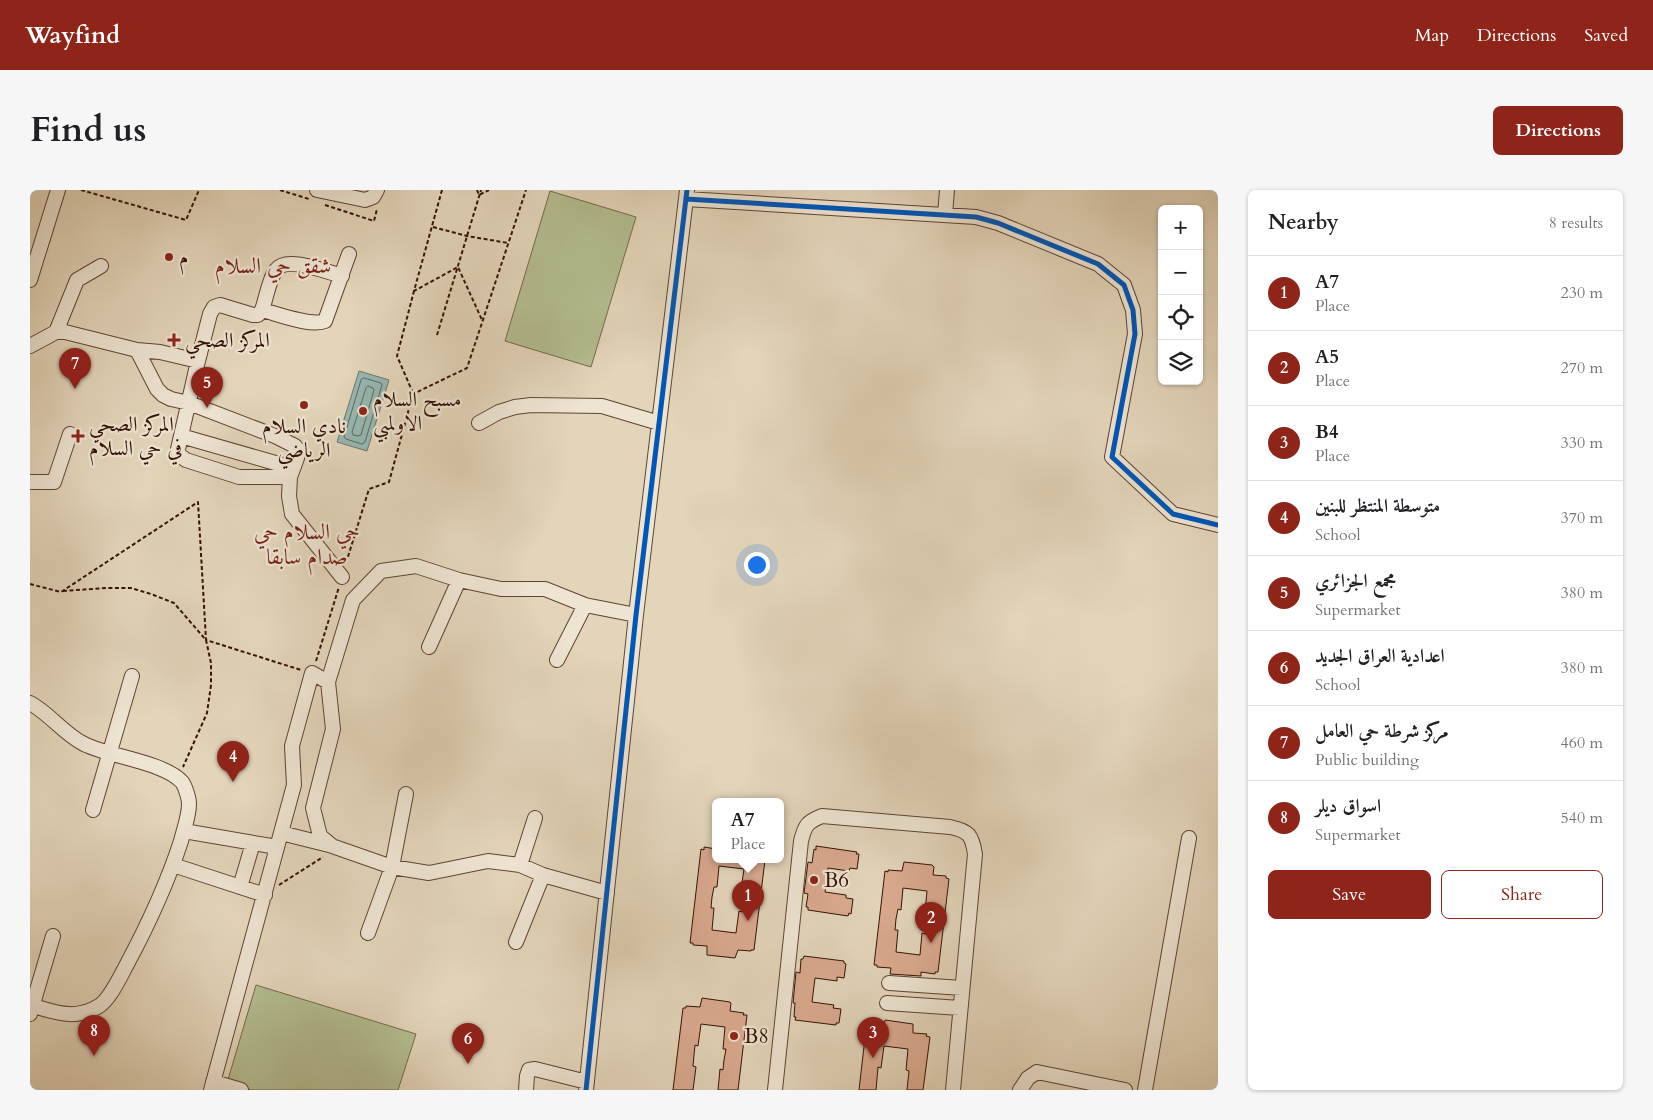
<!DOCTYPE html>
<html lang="en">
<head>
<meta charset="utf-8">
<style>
  body { margin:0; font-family:Cardo,Amiri,serif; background:#f6f6f6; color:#202124 }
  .controls { position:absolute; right:15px; top:15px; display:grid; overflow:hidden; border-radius:8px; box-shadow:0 1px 4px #0004 }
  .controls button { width:45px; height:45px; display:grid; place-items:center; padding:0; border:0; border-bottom:1px solid #e0e0e0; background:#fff; color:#202124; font:25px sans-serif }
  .you { position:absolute; left:726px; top:374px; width:18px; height:18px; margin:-12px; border:4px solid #fff; border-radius:50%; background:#1a73e8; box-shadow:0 0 0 8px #1a73e833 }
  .badge { display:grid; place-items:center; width:32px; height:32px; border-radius:50%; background:#8f2418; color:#fff; font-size:16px; font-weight:700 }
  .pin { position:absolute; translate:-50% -41px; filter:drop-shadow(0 1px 2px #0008) }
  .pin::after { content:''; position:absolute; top:26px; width:18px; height:15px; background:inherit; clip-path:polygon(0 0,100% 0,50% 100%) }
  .popup { position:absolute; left:682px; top:608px; width:72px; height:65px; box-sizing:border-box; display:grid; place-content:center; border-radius:8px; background:#fff; filter:drop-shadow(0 1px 4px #0005); font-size:16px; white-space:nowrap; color:#757577 }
  .popup b { font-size:19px; color:#202124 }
  .popup::after { content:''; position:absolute; left:50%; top:100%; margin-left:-10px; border:10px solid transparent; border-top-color:#fff }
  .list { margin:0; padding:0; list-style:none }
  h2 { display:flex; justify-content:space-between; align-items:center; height:65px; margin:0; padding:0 20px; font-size:21px }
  h2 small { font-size:16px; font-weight:400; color:#757577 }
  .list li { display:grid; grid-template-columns:32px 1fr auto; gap:15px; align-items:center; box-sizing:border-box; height:75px; padding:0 20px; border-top:1px solid #e0e0e0 }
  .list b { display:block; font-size:19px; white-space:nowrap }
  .list p { margin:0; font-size:16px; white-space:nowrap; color:#757577 }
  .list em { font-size:16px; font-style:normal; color:#757577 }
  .actions { display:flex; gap:10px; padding:15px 20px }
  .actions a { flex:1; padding:11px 0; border:1px solid #8f2418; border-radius:8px; text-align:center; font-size:18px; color:#8f2418 }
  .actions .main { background:#8f2418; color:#fff }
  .icon { flex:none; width:28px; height:28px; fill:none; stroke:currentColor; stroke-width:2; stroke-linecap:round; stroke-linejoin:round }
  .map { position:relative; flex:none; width:1188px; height:900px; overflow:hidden; border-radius:8px }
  header { display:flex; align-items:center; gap:30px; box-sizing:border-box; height:70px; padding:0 25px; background:#8f2418; color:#fff }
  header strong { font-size:24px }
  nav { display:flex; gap:28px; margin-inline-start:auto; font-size:18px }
  .intro { display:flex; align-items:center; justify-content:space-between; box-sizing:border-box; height:120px; padding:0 30px }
  h1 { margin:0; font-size:35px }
  .button { padding:12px 22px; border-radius:8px; background:#8f2418; color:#fff; font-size:18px; font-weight:700 }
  main { display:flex; gap:30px; padding:0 30px }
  aside { flex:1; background:#fff; border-radius:8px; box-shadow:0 1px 4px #0004 }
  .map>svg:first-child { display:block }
  .green { fill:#b3bd90; stroke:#74684a }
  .water { fill:#95b8b3; stroke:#6e766d }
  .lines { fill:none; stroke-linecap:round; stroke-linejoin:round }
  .shore { stroke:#64655c; stroke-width:1 }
  .building { fill:#daa98f; stroke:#341204; fill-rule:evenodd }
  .minor-casing { stroke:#604332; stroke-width:16 }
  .path { stroke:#341204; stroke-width:2; stroke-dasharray:4 2.5; stroke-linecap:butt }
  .minor { stroke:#ede4d2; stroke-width:14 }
  .cycleway-casing { stroke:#ede4d2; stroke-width:8 }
  .cycleway { stroke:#0057b8; stroke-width:5 }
  .poi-dot { fill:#8f2418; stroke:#ede4d2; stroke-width:2 }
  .labels { text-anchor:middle; stroke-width:4.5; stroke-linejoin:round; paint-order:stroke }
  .poi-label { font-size:21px; fill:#341204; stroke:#ede4d2; text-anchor:start }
  .neighbourhood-label { font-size:22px; fill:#7a1f14; stroke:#ede4d2 }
</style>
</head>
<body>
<header>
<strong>Wayfind</strong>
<nav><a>Map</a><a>Directions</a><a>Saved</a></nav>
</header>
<div class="intro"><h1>Find us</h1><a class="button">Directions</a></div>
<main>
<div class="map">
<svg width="1188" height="900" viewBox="0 0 1188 900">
  <rect width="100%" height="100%" fill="#e3d5ba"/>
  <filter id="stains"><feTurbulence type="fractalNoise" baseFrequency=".004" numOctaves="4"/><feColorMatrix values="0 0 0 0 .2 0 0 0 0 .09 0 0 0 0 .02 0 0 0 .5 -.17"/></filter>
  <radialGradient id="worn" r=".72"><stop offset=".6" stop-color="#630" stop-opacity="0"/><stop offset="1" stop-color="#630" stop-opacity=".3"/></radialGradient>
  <!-- green -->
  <path class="green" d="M 520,1 L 606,27 L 561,177 L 475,151 Z
    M 226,795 L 386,844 L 368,900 L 221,900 L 197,893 Z"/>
  <!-- water -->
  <path class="water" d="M 329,181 L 359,190 L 337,261 L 307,252 Z"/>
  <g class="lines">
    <!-- shore -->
    <path class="shore" d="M 334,188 L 351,193 L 352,195 L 335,252 L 332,254 L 316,249 L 314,247 L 331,190 Z
      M 338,196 L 343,198 L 344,200 L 331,245 L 328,246 L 323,245 L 322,242 L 336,198 Z"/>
  </g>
  <!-- building -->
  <path class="building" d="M 786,656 L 827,662 L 826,664 L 829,664 L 827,679 L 820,678 L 819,681 L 798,678 L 795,702 L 816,705 L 816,708 L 823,709 L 821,724 L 819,723 L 818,726 L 778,720 L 778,717 L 776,717 L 778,704 L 774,703 L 778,672 L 782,673 L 784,659 L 786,660 Z
    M 674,657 L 686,659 L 686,670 L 735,670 L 724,760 L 721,760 L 721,761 L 708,760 L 705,768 L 677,765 L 677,756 L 663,755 L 663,753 L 660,753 L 671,659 L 674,660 ZM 689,676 L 714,679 L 711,700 L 714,701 L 713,711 L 712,722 L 709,721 L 706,743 L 682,740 L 684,718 L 681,718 L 682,707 L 684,697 L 687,697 Z
    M 874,672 L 902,675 L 904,677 L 903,685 L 916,686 L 916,688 L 919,689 L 908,782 L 905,782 L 905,784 L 891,782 L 891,786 L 860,784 L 861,778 L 847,777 L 847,775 L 844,775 L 855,681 L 858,682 L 858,680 L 872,681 ZM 873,698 L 897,701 L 895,722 L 898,723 L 897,732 L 896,744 L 892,743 L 890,765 L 866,762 L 868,740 L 865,740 L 866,729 L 868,719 L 871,720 Z
    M 774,766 L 814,771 L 814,773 L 816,774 L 814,788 L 807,787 L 807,791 L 785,788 L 782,812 L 804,815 L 803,818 L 811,819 L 809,833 L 806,833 L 806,835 L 765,830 L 766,827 L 764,827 L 765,813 L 763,813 L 766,782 L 770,783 L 771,769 L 773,769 Z
    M 672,808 L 700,812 L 701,813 L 700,821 L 714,823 L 713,825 L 717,825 L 708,900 L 688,900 L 690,879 L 693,880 L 694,870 L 696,859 L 693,859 L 695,837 L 671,834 L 668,856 L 665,855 L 664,865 L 663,876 L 666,877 L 663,900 L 643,900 L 653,818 L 656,818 L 656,816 L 670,817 Z
    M 855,830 L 883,834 L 883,843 L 897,844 L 896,846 L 900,847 L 893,900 L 877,900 L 879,881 L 876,880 L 878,859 L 854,856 L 851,878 L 848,877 L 846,900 L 829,900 L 836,839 L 839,840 L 839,838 L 853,839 Z"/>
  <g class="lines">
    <defs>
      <path id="minor" d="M 287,0 L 335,10 L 343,7 L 347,0
        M 656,9 L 946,27 L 968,33 L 1068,74 L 1094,95 L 1103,120 L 1105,144 L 1082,267 L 1143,324 L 1188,335
        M 915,25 L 917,0
        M 0,90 L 28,0
        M 232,120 C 248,124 281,137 295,131 L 319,64
        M 26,142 L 47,90 L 71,76
        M 0,156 L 26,142 L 35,142 L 107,160 L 127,199 L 133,205 L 141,209 L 159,213 L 245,246 L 265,256 L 268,260 L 267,268 L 260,287 L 259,306 L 262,324 L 312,387
        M 107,160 L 130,162 L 168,171
        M 449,233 L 469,222 L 485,217 L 501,215 L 572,216 L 629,233
        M 151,246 L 263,278
        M 260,287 L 209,287 L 156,270 L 149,265 L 148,259 L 168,171 L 180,124 L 184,117 L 190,115 L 223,125 L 228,125 L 232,120 C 236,109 239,89 246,80 C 256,65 297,82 312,86
        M 0,292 L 24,292 L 40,244
        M 399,457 L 429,390
        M 527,470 L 555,415
        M 0,513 C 20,524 34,544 54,554 C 80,567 134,572 152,592 C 155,596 159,608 159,614 C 159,626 154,639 151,651 C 137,694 118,735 96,776 C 90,787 80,809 69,816 C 45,831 25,822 0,815
        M 63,620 L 102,486
        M 154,641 L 247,657
        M 251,643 L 299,655
        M 143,675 L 235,705
        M 490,675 L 505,628
        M 210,697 L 223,653
        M 577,703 L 513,685 L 490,675 L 458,671 L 399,683 L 362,677 L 302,656 L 290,646 L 283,618 L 303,539 L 298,492 L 323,410 L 351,381 L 386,376 L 429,390 L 471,399 L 515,399 L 555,415 L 606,425
        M 338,743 L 362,677 L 376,604
        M 486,752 L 513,685
        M 859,793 L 932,798
        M 857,813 L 930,818
        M 0,824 L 23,746
        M 184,892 L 211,900
        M 181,900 L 264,595 L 262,556 L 282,483 L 298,492
        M 496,900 L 497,886 L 499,880 L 505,879 L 557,892
        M 556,900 L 606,425 L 657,0
        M 745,900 L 771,651 C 775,635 777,632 792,626 L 920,637 C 939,641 942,645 945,664 L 923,900
        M 990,900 L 998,888 L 1007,882 L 1095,900
        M 1115,900 L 1159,648"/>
    </defs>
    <!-- minor casing -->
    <use href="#minor" class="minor-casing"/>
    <!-- path -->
    <path class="path" d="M 51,0 L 156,30 L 169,0
      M 250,0 L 279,9
      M 412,0 L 384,101 L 428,77 L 452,130
      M 447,0 L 449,5 L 459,0
      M 295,15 L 344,31 L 347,19
      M 403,37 L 437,46 L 478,53
      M 407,145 L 451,0
      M 383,203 L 367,166 L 384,101
      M 316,373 L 339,299 L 359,292 L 383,204 L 437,178 L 496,0
      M 0,394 L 31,402 L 168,312 L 176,450 L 271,480
      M 33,401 L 76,398 L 101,398 L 121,404 L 144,413 L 176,450 L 181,473 L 181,495 L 177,523 L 153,577
      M 286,471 L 309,397
      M 249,695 L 293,667"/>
    <!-- minor -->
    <use href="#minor" class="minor"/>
    <defs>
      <path id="cycleway" d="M 656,9 L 946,27 L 968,33 L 1068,74 L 1094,95 L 1103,120 L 1105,144 L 1082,267 L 1143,324 L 1188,335
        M 556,900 L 606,425 L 657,0"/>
    </defs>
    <!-- cycleway casing -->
    <use href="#cycleway" class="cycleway-casing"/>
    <!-- cycleway -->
    <use href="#cycleway" class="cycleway"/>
  </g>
  <!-- markers -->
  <g class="poi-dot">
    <circle cx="139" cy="67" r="5"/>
    <path d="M141.5 142.5h5v5h5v5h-5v5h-5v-5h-5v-5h5z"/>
    <circle cx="274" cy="215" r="5"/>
    <circle cx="333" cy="221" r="5"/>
    <path d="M45.5 238.5h5v5h5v5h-5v5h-5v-5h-5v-5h5z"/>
    <circle cx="784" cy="690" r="5"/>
    <circle cx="704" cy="846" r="5"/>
  </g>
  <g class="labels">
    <!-- poi labels -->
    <g class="poi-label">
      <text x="149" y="74">م</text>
      <text x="155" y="157">المركز الصحي</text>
      <text x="343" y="216">مسبح السلام<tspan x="343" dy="24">الاولمبي</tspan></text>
      <text x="59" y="241">المركز الصحي<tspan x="59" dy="24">في حي السلام</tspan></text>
      <text x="274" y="243" text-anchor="middle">نادي السلام<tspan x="274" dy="24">الرياضي</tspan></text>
      <text x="794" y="697">B6</text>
      <text x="714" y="853">B8</text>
    </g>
    <!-- neighbourhood labels -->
    <g class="neighbourhood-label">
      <text x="243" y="83">شقق حي السلام</text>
      <text x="277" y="349">حي السلام حي<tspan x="277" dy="25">صدام سابقا</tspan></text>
    </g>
  </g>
  <rect width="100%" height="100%" filter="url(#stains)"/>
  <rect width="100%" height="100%" fill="url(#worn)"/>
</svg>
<div class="controls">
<button>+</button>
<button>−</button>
<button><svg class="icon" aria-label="locate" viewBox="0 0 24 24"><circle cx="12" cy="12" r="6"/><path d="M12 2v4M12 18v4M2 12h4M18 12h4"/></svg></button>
<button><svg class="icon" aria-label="layers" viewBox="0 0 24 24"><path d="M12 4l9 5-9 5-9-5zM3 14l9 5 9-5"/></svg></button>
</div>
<div class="you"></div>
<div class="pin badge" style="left:718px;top:731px">1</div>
<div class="popup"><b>A7</b>Place</div>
<div class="pin badge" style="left:901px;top:753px">2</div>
<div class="pin badge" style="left:843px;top:868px">3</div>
<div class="pin badge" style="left:203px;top:592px">4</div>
<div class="pin badge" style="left:177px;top:218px">5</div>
<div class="pin badge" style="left:438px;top:874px">6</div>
<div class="pin badge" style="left:45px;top:199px">7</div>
<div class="pin badge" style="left:64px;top:866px">8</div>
</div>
<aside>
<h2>Nearby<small>8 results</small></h2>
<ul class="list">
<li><span class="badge">1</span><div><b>A7</b><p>Place</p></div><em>230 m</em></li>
<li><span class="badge">2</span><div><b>A5</b><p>Place</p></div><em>270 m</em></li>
<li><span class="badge">3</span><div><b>B4</b><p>Place</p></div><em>330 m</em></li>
<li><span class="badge">4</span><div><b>متوسطة المنتظر للبنين</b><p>School</p></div><em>370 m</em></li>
<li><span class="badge">5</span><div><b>مجمع الجزائري</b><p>Supermarket</p></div><em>380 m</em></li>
<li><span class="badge">6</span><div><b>اعدادية العراق الجديد</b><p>School</p></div><em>380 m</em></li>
<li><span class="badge">7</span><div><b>مركز شرطة حي العامل</b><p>Public building</p></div><em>460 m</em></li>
<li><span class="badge">8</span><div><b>اسواق ديلر</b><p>Supermarket</p></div><em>540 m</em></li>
</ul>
<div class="actions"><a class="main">Save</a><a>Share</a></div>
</aside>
</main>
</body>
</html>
